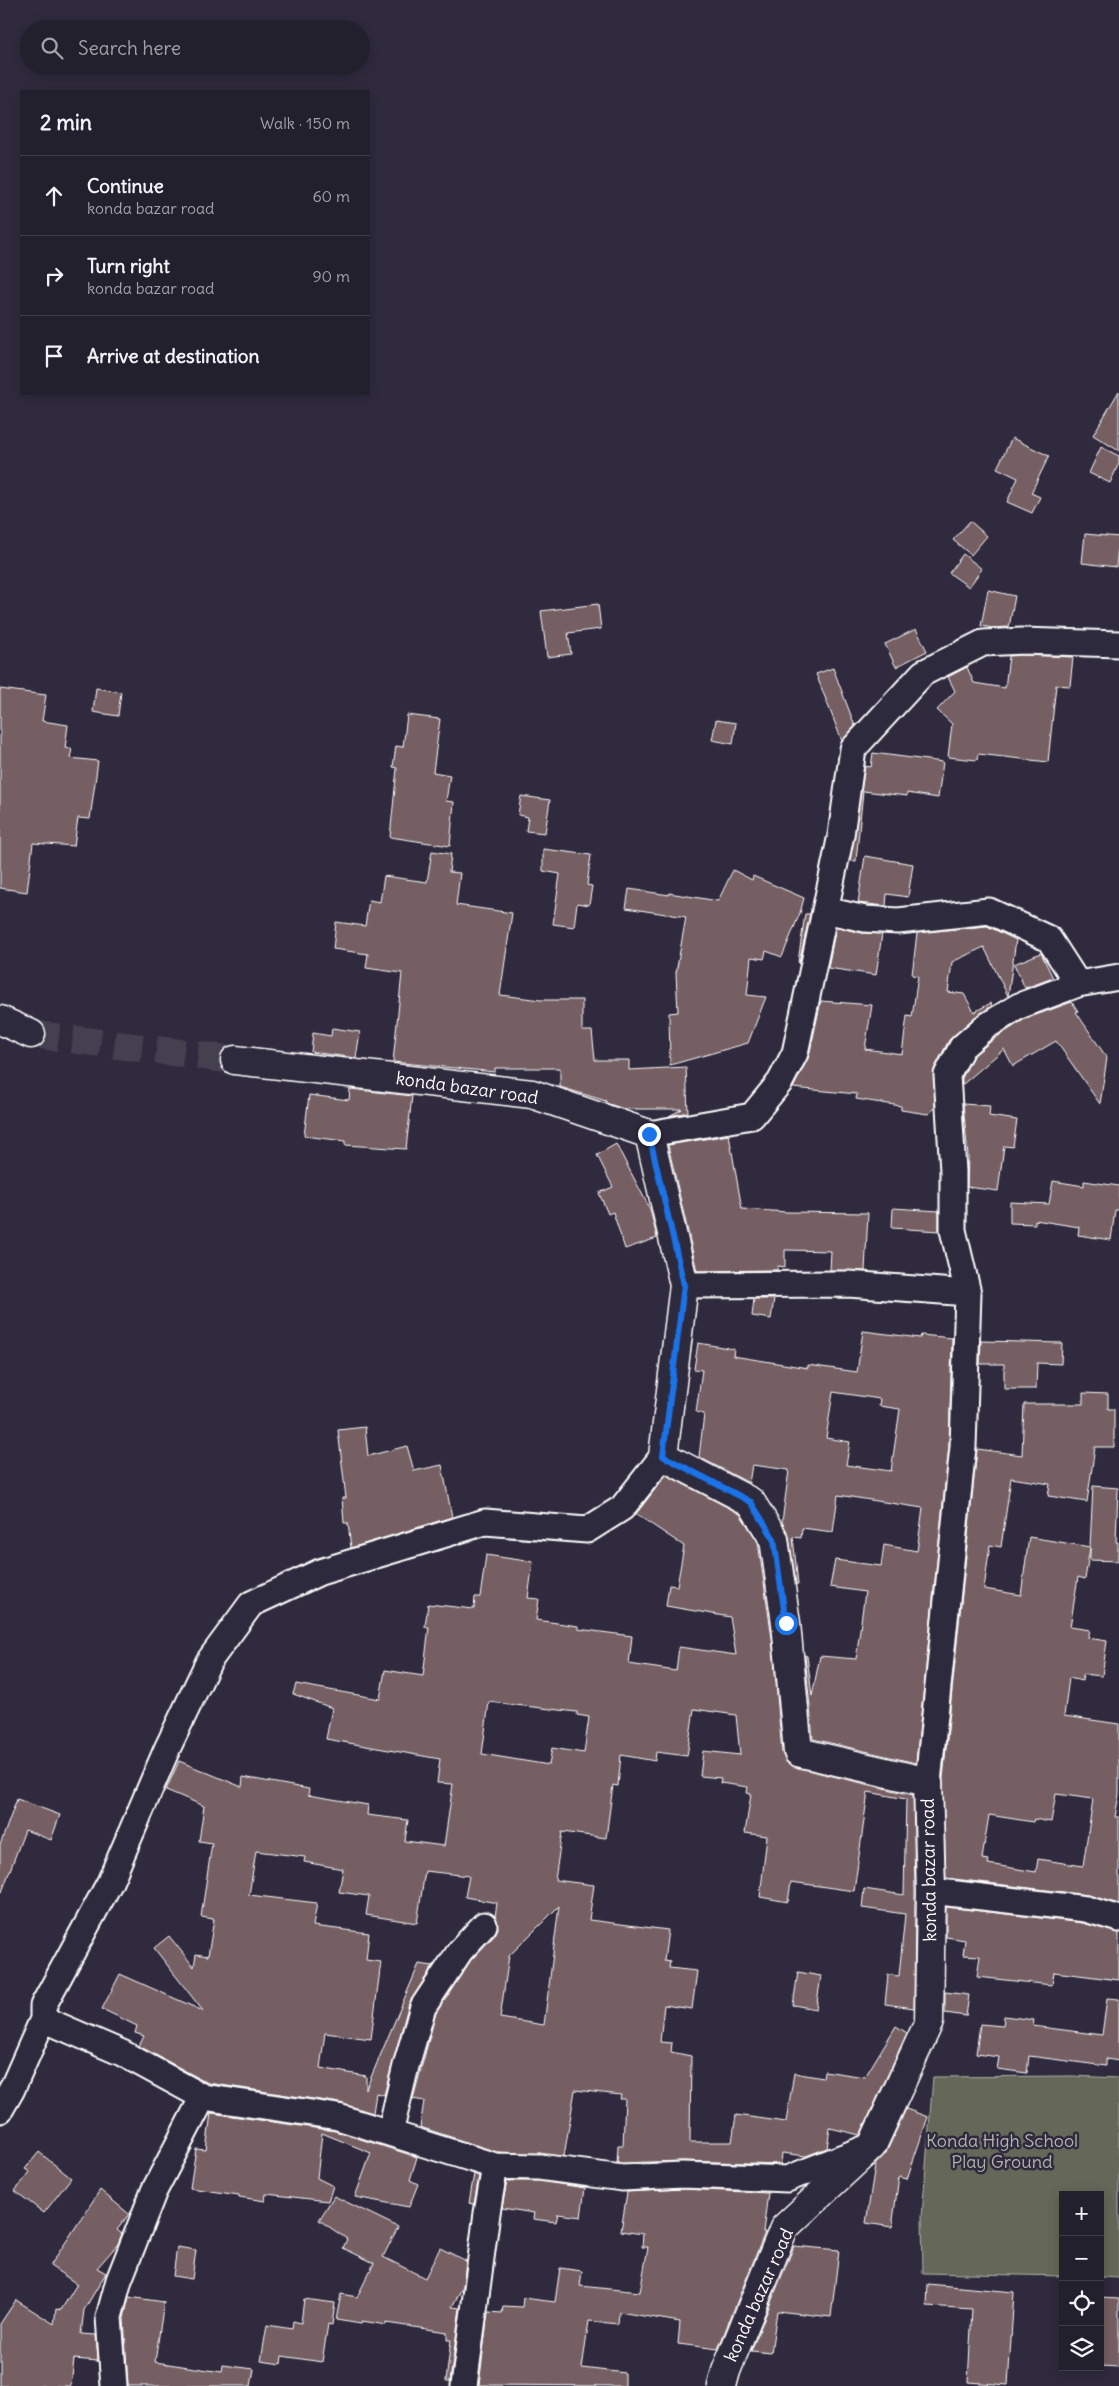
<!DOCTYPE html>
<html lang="en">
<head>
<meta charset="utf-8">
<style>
  body { margin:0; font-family:Delius,sans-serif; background:#2f2d3a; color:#f1f3f6 }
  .controls { position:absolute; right:15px; bottom:15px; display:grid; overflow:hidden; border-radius:0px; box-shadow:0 2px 12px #0003 }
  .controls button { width:45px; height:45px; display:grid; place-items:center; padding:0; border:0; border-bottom:1px solid #403e4a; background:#23202e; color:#f1f3f6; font:25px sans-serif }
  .stop { position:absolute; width:15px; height:15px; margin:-11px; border:4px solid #1a73e8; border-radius:50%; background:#fff }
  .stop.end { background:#1a73e8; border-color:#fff; box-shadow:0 1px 5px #0008 }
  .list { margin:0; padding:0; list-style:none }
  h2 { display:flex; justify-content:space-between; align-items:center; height:65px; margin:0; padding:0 20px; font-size:21px }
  h2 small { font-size:16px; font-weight:400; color:#a3a3aa }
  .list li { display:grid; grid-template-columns:32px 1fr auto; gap:15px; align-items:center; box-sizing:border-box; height:80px; padding:0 20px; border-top:1px solid #403e4a }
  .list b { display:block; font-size:19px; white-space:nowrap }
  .list p { margin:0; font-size:16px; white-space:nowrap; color:#a3a3aa }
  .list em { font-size:16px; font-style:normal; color:#a3a3aa }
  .icon { flex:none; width:28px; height:28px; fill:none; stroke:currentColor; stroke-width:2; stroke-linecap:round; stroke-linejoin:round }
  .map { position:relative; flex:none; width:1119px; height:2386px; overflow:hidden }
  .search { position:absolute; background:#23202e; box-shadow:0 2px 12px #0003; left:20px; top:20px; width:350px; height:55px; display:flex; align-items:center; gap:12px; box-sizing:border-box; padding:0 18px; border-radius:28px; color:#a3a3aa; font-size:19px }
  .panel { position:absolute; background:#23202e; box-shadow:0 2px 12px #0003; left:20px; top:90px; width:350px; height:305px; border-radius:0px }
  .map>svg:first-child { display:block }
  .green { fill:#656859; stroke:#b2b4ac }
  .building { fill:#755f63; stroke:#fff; fill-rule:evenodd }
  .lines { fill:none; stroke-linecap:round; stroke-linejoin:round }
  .tertiary-tunnel { stroke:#443f50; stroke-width:28; stroke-dasharray:28 14; stroke-linecap:butt }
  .minor-casing { stroke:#fff; stroke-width:29 }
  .tertiary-casing { stroke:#fff; stroke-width:31 }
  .minor { stroke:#2f2a3d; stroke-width:25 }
  .tertiary { stroke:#2f2a3d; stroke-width:28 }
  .route { stroke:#1a73e8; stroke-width:6 }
  .labels { text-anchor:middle; stroke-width:5; stroke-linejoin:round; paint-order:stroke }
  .street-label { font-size:18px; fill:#fff; stroke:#2f2a3d }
  .park-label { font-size:18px; fill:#b2b4ac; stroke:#2f2a3d }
</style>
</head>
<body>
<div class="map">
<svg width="1119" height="2386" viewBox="0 0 1119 2386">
  <rect width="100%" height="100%" fill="#2f2a3d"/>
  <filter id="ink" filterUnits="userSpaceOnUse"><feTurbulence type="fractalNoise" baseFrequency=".02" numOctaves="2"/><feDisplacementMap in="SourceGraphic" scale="10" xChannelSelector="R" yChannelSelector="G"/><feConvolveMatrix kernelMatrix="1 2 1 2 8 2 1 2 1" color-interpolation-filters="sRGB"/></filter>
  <g filter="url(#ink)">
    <!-- green -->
    <path class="green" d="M 1072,2076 L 1119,2078 L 1119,2278 L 1100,2277 L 1100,2195 L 1063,2195 L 1063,2276 L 923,2273 L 922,2216 L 933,2077 Z"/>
    <!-- building -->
    <path class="building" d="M 1119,391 L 1119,451 L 1093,435 Z
      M 1012,438 L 1049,456 L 1031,493 L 1040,497 L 1032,513 L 1007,502 L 1018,478 L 997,468 Z
      M 1101,447 L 1119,456 L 1119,463 L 1110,483 L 1089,473 Z
      M 970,521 L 987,536 L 971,555 L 953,540 Z
      M 1085,534 L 1119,537 L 1116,567 L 1082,563 Z
      M 963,554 L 982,569 L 969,587 L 949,573 Z
      M 988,590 L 1015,596 L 1009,627 L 993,628 L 981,626 Z
      M 598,604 L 601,629 L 568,633 L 571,654 L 547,657 L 541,611 Z
      M 916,629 L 927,651 L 896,667 L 885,644 Z
      M 1022,655 L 1073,657 L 1070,686 L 1056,685 L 1048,762 L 978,754 L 977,760 L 948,757 L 952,724 L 937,710 L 955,691 L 948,677 L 967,667 L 974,683 L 1005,688 L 1009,656 Z
      M 833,668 L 855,726 L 842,741 L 816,674 Z
      M 96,688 L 121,692 L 118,716 L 93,712 Z
      M 0,689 L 46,695 L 42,721 L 68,725 L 65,748 L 72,749 L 70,758 L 98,761 L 90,819 L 78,818 L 74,846 L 33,843 L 27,892 L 0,888 Z
      M 407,715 L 440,719 L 433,772 L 450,775 L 446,801 L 454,802 L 450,846 L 390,837 L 397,768 L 393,767 L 396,746 L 403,747 Z
      M 716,720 L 736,723 L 733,744 L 712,740 Z
      M 873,753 L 943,762 L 938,798 L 907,793 L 907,796 L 863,791 L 856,861 L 850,861 L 865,766 L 871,767 Z
      M 521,796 L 550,800 L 545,833 L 526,831 L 528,817 L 518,815 Z
      M 543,849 L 591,855 L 587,885 L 592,886 L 589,905 L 577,903 L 574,927 L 553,924 L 560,874 L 543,871 Z
      M 432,851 L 451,854 L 449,872 L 460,873 L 456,905 L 512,913 L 500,995 L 541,1000 L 582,1000 L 582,1031 L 592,1031 L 595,1060 L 629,1060 L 629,1070 L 686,1067 L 688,1112 L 669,1116 L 682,1109 L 624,1109 L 606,1103 L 606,1101 L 560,1087 L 560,1068 L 495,1068 L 495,1072 L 393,1062 L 402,973 L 366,968 L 368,954 L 333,949 L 336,922 L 365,926 L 369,900 L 380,902 L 384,876 L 427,882 Z
      M 865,856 L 913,864 L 908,897 L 887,894 L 886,906 L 858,903 Z
      M 733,870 L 752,880 L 753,876 L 804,898 L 800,913 L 782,957 L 766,951 L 764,959 L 751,957 L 747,995 L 766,997 L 748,1043 L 670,1065 L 669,1013 L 678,1012 L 676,973 L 686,917 L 626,908 L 629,889 L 669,895 L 669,893 L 718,901 Z
      M 805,914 L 810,914 L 799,963 L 798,962 Z
      M 987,926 L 1016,940 L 1008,996 L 984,947 L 952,962 L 948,992 L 964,994 L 974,1012 L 991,1003 L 992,1006 L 976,1016 L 949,1040 L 934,1069 L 935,1108 L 928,1114 L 901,1110 L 901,1106 L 856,1099 L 857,1094 L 793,1088 L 809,1056 L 821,1001 L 872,1005 L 865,1049 L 902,1054 L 907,1016 L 912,1017 L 918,976 L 912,975 L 917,933 Z
      M 836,927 L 862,933 L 882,934 L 876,975 L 828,968 Z
      M 1041,953 L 1053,978 L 1025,988 L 1014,964 Z
      M 1072,1002 L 1078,1011 L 1076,1012 L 1107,1058 L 1100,1104 L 1056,1041 L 1013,1066 L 1004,1049 L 962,1085 L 962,1078 L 973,1056 L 994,1039 L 1025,1019 Z
      M 332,1028 L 360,1032 L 356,1058 L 311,1052 L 313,1033 L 331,1036 Z
      M 350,1089 L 412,1096 L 406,1149 L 345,1145 L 345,1141 L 304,1136 L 309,1095 L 349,1100 Z
      M 963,1104 L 990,1106 L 989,1116 L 1017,1120 L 1013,1147 L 1004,1146 L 998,1191 L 967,1187 L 968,1156 Z
      M 729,1135 L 742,1209 L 787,1212 L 868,1213 L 865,1271 L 830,1270 L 831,1251 L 785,1250 L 785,1267 L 778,1266 L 777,1270 L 697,1271 L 668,1145 Z
      M 616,1144 L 650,1209 L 657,1238 L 625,1249 L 613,1212 L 608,1214 L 599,1193 L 613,1187 L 597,1155 Z
      M 1053,1181 L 1084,1186 L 1084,1181 L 1119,1186 L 1119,1210 L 1115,1210 L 1111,1240 L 1078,1235 L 1079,1227 L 1035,1220 L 1035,1224 L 1010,1223 L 1010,1202 L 1049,1204 Z
      M 893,1208 L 939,1211 L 939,1231 L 892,1228 Z
      M 754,1299 L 774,1299 L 771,1319 L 752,1316 Z
      M 863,1331 L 920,1338 L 921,1335 L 952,1338 L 949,1446 L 916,1763 L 813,1739 L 805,1655 L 807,1656 L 812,1696 L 820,1656 L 856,1659 L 865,1592 L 830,1587 L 835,1560 L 881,1566 L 884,1545 L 917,1551 L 923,1508 L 838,1495 L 833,1532 L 802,1528 L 801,1538 L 793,1537 L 798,1584 L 796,1584 L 789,1536 L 782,1522 L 789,1470 L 752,1465 L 749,1483 L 699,1457 L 704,1414 L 696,1412 L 702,1370 L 694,1369 L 698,1343 L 734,1349 L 733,1356 L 808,1368 L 808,1365 L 857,1372 ZM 833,1392 L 880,1399 L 879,1406 L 900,1409 L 891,1471 L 846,1465 L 850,1442 L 826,1438 Z
      M 981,1341 L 1062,1343 L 1061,1364 L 1037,1363 L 1036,1389 L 1004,1389 L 1004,1364 L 980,1364 Z
      M 1083,1393 L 1108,1394 L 1108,1409 L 1114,1409 L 1114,1447 L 1095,1447 L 1087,1502 L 1048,1496 L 1050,1484 L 1011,1478 L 1001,1547 L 990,1545 L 984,1589 L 1021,1595 L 1029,1537 L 1090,1547 L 1093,1486 L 1118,1488 L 1116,1542 L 1118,1542 L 1118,1561 L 1090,1560 L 1090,1548 L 1085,1579 L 1078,1577 L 1070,1627 L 1090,1630 L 1088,1638 L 1107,1641 L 1102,1676 L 1083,1674 L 1082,1681 L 1069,1678 L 1064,1716 L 1119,1724 L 1119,1794 L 1115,1817 L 1119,1817 L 1119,1904 L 1088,1895 L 946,1878 L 943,1778 L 977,1449 L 1022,1455 L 1024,1404 L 1083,1404 ZM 1056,1794 L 1093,1799 L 1083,1866 L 1038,1859 L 1036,1872 L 988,1864 L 989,1860 L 982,1859 L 989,1815 L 1033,1822 L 1034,1819 L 1051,1822 Z
      M 365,1427 L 368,1456 L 407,1446 L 414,1471 L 442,1465 L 452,1517 L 351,1548 L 348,1523 L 344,1523 L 342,1498 L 346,1498 L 338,1430 Z
      M 666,1475 L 740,1514 L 758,1542 L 772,1638 L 782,1753 L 786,1762 L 794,1767 L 913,1795 L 915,1891 L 914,2008 L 885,2004 L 888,1975 L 899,1976 L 905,1914 L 862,1908 L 864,1889 L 904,1895 L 906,1799 L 868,1792 L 854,1891 L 791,1882 L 788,1902 L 760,1897 L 767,1836 L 745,1833 L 751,1794 L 747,1793 L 748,1787 L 720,1783 L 721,1778 L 700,1776 L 703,1751 L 740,1755 L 736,1715 L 694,1709 L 687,1756 L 656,1752 L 655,1761 L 621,1755 L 618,1786 L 613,1785 L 606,1838 L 562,1832 L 555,1880 L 594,1885 L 589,1920 L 668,1930 L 664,1961 L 670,1962 L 669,1968 L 697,1971 L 692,2009 L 664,2005 L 660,2042 L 672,2043 L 671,2052 L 691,2056 L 690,2142 L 732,2142 L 736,2115 L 786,2122 L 794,2073 L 823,2078 L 824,2071 L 865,2077 L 896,2026 L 907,2033 L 860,2135 L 830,2128 L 827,2148 L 806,2156 L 782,2153 L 781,2164 L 683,2161 L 617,2163 L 618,2145 L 623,2145 L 625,2099 L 620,2099 L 621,2095 L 575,2090 L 564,2156 L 497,2152 L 420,2127 L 424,2101 L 413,2099 L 436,2013 L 471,1960 L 495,1935 L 498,1928 L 495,1917 L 497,1903 L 465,1897 L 469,1876 L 425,1871 L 417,1923 L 366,1915 L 369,1896 L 339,1892 L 343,1869 L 304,1862 L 305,1857 L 256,1851 L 249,1895 L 317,1903 L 313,1926 L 369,1933 L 366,1960 L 381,1962 L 371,2039 L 325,2033 L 320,2068 L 366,2076 L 366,2089 L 419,1964 L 433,1966 L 409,2003 L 384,2095 L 376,2093 L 373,2113 L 340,2103 L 208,2083 L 139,2046 L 144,2036 L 135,2033 L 137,2026 L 102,2009 L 120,1974 L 203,2011 L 154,1948 L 169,1936 L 194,1967 L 196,1954 L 208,1956 L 214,1919 L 201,1917 L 212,1843 L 199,1841 L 204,1806 L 166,1790 L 179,1761 L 242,1787 L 243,1777 L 309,1789 L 308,1795 L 368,1805 L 367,1815 L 408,1820 L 405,1841 L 444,1846 L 453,1784 L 437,1783 L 440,1759 L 326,1739 L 332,1708 L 293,1694 L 296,1684 L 380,1699 L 385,1670 L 423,1676 L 429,1627 L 425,1627 L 428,1604 L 474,1609 L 475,1597 L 480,1597 L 486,1555 L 533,1562 L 528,1598 L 539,1599 L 536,1620 L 578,1626 L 578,1629 L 632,1636 L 629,1664 L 676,1671 L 679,1647 L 736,1655 L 730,1617 L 666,1606 L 669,1585 L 677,1586 L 684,1546 L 636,1514 ZM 489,1702 L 577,1712 L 577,1715 L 589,1717 L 584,1753 L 552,1748 L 549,1765 L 482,1754 ZM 559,1906 L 544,2025 L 500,2018 L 509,1956 Z
      M 17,1799 L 60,1815 L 51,1840 L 25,1830 L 2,1892 L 0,1891 L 0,1845 Z
      M 946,1907 L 1083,1923 L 1119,1933 L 1119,1980 L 1054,1972 L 1052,1985 L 977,1977 L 980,1956 L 963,1955 L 965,1940 L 946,1937 Z
      M 798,1972 L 821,1976 L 816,2009 L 793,2005 Z
      M 945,1992 L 969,1995 L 966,2016 L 945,2013 Z
      M 1107,1998 L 1119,1999 L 1119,2061 L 1106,2059 L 1106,2066 L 1029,2056 L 1027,2073 L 997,2069 L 999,2057 L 976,2054 L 980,2024 L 1003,2026 L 1004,2016 L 1034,2020 L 1033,2026 L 1102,2035 Z
      M 906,2109 L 928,2117 L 907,2179 L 899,2177 L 892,2227 L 866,2223 L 875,2165 L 886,2153 Z
      M 211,2113 L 335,2131 L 417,2157 L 410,2180 L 418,2184 L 409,2207 L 355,2197 L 371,2153 L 322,2133 L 317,2178 L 333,2186 L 328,2201 L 266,2194 L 265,2201 L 239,2197 L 239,2195 L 190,2188 L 196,2149 L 206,2150 Z
      M 39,2152 L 71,2178 L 44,2213 L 15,2191 L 30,2172 L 25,2169 Z
      M 474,2174 L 479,2176 L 474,2204 L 469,2203 Z
      M 507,2181 L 538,2181 L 585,2188 L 581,2217 L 558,2214 L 556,2222 L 533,2219 L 534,2213 L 502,2208 Z
      M 682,2189 L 768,2193 L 763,2232 L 765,2232 L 764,2235 L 718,2349 L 678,2344 L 680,2322 L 619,2312 L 618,2324 L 589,2321 L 582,2368 L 625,2373 L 625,2386 L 479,2385 L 488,2312 L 502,2313 L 503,2306 L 522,2307 L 523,2298 L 555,2302 L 560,2268 L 582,2271 L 580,2286 L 640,2292 L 648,2247 L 642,2247 L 643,2234 L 621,2231 L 627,2192 Z
      M 100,2190 L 129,2214 L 117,2230 L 122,2234 L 118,2244 L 97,2268 L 106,2273 L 84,2310 L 81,2334 L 96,2335 L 98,2361 L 74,2359 L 71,2386 L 0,2386 L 0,2324 L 16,2300 L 54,2324 L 56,2309 L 61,2310 L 77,2284 L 50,2266 Z
      M 334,2196 L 398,2227 L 383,2257 L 425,2278 L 440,2248 L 466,2261 L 463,2286 L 452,2307 L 460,2308 L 450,2381 L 446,2381 L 451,2340 L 447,2340 L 447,2332 L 386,2323 L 386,2325 L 362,2321 L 361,2324 L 336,2320 L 341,2294 L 357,2297 L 374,2263 L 343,2248 L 347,2239 L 319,2220 Z
      M 794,2246 L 839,2250 L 831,2317 L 777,2311 L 771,2353 L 751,2351 Z
      M 177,2247 L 196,2250 L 192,2279 L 173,2276 Z
      M 928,2284 L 1014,2292 L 1008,2385 L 968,2382 L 972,2309 L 927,2306 Z
      M 129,2297 L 164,2302 L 155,2362 L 222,2372 L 223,2365 L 254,2369 L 251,2386 L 128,2386 L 124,2318 Z
      M 1100,2298 L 1119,2299 L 1119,2367 L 1100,2366 Z
      M 304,2299 L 335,2303 L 332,2325 L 328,2324 L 322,2362 L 282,2356 L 281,2364 L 261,2361 L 267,2325 L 292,2329 L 293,2321 L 301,2323 Z"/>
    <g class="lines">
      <!-- tertiary-tunnel -->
      <path class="tertiary-tunnel" d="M 31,1034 L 235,1060"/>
      <defs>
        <path id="minor" d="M 825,910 L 865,919 L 898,921 L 989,911 L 1049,939 L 1078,984 L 1119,977
          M 649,1134 L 752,1116 L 780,1082 L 795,1053 L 841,835 L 853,749 L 923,673 L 983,643 L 1022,641 L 1119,644
          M 684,1285 L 848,1284 L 968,1293
          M 663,1456 L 622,1508 L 587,1530 L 485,1522 L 320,1572 L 251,1604 L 209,1661 L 167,1749 L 110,1882 L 43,2006 L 43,2019 L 122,2053 L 203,2097 L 338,2117 L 495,2166 L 539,2167 L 622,2178 L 682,2175 L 787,2179 L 869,2147
          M 928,1782 L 963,1447 L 968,1293 L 953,1230 L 953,1171 L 947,1075 L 962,1047 L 985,1027 L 1019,1006 L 1078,984
          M 931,1891 L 1086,1909 L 1119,1919
          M 0,2110 L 12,2089 L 43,2019
          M 390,2133 L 406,2066 L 423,2007 L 460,1951 L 484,1925
          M 114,2386 L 109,2317 L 119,2280 L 154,2191 L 203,2097
          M 464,2386 L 487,2213 L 495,2166"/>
        <path id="tertiary" d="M 0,1020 L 31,1034
          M 235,1060 L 532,1094 L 649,1134 L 684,1285 L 663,1456 L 751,1502 L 774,1539 L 786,1623 L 798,1752 L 928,1782 L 931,1891 L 929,2022 L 872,2146 L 784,2228 L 726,2371 L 722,2386"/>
      </defs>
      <!-- minor casing -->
      <use href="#minor" class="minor-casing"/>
      <!-- tertiary casing -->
      <use href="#tertiary" class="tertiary-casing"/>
      <!-- minor -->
      <use href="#minor" class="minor"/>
      <!-- tertiary -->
      <use href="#tertiary" class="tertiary"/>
    </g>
  </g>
  <g class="lines" filter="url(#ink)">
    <!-- route -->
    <path class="route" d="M 649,1134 L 684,1285 L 663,1456 L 751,1502 L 774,1539 L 786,1623"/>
  </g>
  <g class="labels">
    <!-- street labels -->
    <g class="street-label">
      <text transform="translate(467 1088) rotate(8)" y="6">konda bazar road</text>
      <text transform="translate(929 1870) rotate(-91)" y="6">konda bazar road</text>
      <text transform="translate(759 2295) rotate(-66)" y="6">konda bazar road</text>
    </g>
    <!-- park labels -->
    <g class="park-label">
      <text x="1002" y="2147">Konda High School<tspan x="1002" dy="21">Play Ground</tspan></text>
    </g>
  </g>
</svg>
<div class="controls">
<button>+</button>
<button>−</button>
<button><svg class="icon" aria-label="locate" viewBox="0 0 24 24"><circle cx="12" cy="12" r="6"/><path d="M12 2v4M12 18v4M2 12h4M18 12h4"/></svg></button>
<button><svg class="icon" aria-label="layers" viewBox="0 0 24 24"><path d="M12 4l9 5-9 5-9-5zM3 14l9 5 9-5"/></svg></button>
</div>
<div class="stop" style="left:786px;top:1623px"></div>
<div class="stop end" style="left:649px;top:1134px"></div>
<div class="search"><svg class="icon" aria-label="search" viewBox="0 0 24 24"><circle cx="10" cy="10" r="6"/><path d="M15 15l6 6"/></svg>Search here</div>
<section class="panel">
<h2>2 min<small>Walk · 150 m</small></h2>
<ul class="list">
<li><svg class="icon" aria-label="ahead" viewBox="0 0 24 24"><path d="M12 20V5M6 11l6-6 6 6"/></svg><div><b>Continue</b><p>konda bazar road</p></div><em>60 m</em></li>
<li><svg class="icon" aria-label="right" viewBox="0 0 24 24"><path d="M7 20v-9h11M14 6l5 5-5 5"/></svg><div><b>Turn right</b><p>konda bazar road</p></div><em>90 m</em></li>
<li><svg class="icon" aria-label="arrive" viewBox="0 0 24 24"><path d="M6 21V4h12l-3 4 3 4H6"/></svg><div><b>Arrive at destination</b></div></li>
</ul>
</section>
</div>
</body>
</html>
